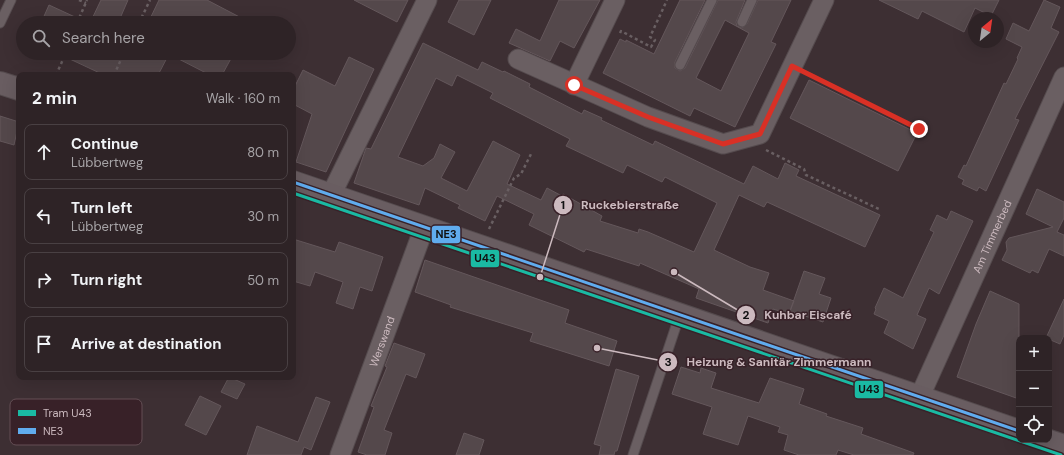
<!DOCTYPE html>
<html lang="en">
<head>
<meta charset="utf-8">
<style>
  body { margin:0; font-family:"DM Sans",sans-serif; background:#362b2e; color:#f1f3f6 }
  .controls { position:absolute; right:12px; bottom:12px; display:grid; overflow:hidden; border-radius:8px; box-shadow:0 4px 16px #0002 }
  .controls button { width:36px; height:36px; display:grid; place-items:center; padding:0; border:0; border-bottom:1px solid #494043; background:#2e2326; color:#f1f3f6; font:20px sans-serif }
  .compass { position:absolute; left:968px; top:12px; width:36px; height:36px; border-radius:50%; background:#2e2326; box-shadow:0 4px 16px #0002; rotate:29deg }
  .stop { position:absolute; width:12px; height:12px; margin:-9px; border:3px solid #d93025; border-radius:50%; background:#fff }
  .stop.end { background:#d93025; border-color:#fff; box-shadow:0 1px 4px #0008 }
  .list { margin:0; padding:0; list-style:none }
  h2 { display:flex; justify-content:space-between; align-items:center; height:52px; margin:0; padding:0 16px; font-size:17px }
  h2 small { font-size:13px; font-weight:400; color:#a7a4a7 }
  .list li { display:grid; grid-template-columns:26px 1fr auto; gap:12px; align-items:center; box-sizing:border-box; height:56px; margin:0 8px 8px; padding:0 8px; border:1px solid #494043; border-radius:8px }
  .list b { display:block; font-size:15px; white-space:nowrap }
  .list p { margin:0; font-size:13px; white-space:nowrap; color:#a7a4a7 }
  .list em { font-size:13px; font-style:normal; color:#a7a4a7 }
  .icon { flex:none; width:22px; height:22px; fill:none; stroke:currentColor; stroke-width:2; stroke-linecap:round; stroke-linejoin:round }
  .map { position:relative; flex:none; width:1064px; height:455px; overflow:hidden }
  .search { position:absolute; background:#2e2326; box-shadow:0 4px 16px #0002; left:16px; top:16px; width:280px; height:44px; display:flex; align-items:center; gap:10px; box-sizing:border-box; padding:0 14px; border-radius:22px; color:#a7a4a7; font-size:15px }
  .panel { position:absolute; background:#2e2326; box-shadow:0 4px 16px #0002; left:16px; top:72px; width:280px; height:308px; border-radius:8px }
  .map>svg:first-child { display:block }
  .building { fill:#54484b; stroke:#64575b; fill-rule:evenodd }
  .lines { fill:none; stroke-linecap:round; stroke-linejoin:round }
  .service-casing { stroke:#554b4e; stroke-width:11 }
  .minor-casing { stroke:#554b4e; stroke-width:21 }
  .secondary-casing { stroke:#554b4e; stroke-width:24 }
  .path { stroke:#695f62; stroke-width:2.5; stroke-dasharray:3 3; stroke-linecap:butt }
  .service { stroke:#6a5f62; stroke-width:9 }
  .minor { stroke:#6a5f62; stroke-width:19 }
  .secondary { stroke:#695d61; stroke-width:22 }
  .bus-1-casing { stroke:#382128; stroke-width:6 }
  .bus-1 { stroke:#60acee; stroke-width:3 }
  .tram-1-casing { stroke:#382128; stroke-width:6 }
  .tram-1 { stroke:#1abaa3; stroke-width:3 }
  .route { stroke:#d93025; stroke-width:5 }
  .labels { text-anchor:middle; stroke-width:3; stroke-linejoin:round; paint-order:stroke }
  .street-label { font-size:11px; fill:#ccbabf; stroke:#382128 }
  .key { fill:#382128; stroke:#644f55; stroke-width:1 }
  .key-label { font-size:11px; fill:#ccbabf }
  .leader { fill:none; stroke:#ccbabf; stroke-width:1.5 }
  .callout-dot { fill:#ccbabf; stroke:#382128; stroke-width:1.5 }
  .mark-label { font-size:12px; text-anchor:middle; font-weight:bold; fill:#111 }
  .callout-label { font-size:12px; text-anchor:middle; font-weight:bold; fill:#ccbabf; stroke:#382128; stroke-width:3; stroke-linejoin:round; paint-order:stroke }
  .line-badge { stroke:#382128; stroke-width:1.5 }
  .pale-badge-label { font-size:11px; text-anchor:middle; font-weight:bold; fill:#111 }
</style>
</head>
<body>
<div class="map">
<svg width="1064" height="455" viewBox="0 0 1064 455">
  <rect width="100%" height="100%" fill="#3d2f33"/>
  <!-- building -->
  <path class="building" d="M 101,0 L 128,0 L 118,23 L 90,23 Z
    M 159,0 L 207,0 L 251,23 L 148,23 Z
    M 354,0 L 408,0 L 397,22 Z
    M 459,0 L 491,0 L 474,35 L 448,22 Z
    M 559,0 L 600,0 L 574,48 L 560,41 L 550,61 L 509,43 L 516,29 L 540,41 Z
    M 680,0 L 705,0 L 675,62 L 675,68 L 680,71 L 685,68 L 718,0 L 745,0 L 736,22 L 737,26 L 742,28 L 747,24 L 758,0 L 791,0 L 771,42 L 776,44 L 735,127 L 694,108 L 690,116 L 603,73 L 620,39 L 626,42 L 626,40 L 654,54 ZM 725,20 L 749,33 L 721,91 L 696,78 Z
    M 879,0 L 999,0 L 991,16 L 975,8 L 964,32 L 922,11 L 918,19 Z
    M 1044,0 L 1060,7 L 1051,28 L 1059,32 L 1015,119 L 1019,120 L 986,191 L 979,187 L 977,191 L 962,184 L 964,180 L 958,177 L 964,165 L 966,166 L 1004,83 L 1006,84 L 1018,59 L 1017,58 L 1022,47 L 1006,39 L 1013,23 L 1029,31 Z
    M 49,5 L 88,23 L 41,23 Z
    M 423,43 L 478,70 L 482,62 L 503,72 L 504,71 L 530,84 L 529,87 L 582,114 L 584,110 L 602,118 L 601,120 L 653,145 L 655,141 L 744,184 L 753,166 L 778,179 L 785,163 L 799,170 L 796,176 L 880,215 L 865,247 L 767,202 L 764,207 L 739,195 L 714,250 L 750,267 L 769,273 L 763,290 L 794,301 L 789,314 L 773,309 L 768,323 L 696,298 L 699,289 L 640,263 L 639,266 L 586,249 L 584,252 L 529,225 L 534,214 L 497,196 L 485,221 L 458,208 L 460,205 L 425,188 L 419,205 L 354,183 L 366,148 L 371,149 ZM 457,75 L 493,93 L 490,98 L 570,139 L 566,146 L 623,173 L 627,165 L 662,182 L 665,177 L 717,203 L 694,252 L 648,232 L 639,229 L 638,233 L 600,221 L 602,216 L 563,194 L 562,196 L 547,188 L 541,200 L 507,184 L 520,155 L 493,141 L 467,191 L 441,178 L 455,152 L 440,144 L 434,158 L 423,166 L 398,157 L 436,78 L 452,86 Z
    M 57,53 L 234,53 L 222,75 L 210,75 L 169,54 L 158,75 L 104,75 Z
    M 349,57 L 374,69 L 326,172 L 296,162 L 312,114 L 293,104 L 293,90 L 303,70 L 335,86 Z
    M 809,80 L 917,133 L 898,171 L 790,118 Z
    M 0,116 L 19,122 L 14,145 L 0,141 Z
    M 1037,189 L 1064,202 L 1064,218 L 1057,232 L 1064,235 L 1064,256 L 1049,249 L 1038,273 L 1032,270 L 1030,273 L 1002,260 L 1007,250 L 1006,242 L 1009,238 L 1053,227 L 1026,214 Z
    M 951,211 L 973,221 L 939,294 L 929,288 L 917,315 L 926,319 L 913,349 L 884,333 L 889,321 L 874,314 L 876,309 L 875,308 L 884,288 L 903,298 L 934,232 L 930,230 L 937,215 L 947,220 Z
    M 293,239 L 335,252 L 339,242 L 383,257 L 372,291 L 360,287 L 353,309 L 336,303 L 343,282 L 315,272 L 310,286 L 293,281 Z
    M 425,260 L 569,310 L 565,323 L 617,341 L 609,366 L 530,341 L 533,333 L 450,307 L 451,305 L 415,292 Z
    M 804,271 L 825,278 L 819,294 L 831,298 L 823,322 L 790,311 Z
    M 990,291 L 1019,304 L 1019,399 L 957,377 L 976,324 Z
    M 1064,299 L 1064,335 L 1060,344 L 1046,338 Z
    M 394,343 L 425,354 L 416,378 L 406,374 L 384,430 L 392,433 L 385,455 L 367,455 L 358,452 L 374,407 L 371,406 L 387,367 L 385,366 Z
    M 681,367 L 700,373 L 701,368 L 716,373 L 711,388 L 759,403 L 770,378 L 804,389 L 799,404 L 827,414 L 826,416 L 863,428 L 861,434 L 914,453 L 913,455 L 854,455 L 838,450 L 836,455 L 799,455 L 784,450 L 788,435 L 778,432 L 780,427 L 748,416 L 738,445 L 703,434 L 712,407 L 672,394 Z
    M 616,369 L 639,376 L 617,451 L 615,451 L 614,455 L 599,455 L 601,446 L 594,444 Z
    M 229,377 L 245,384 L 237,399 L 221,392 Z
    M 200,396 L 221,406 L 206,435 L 185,425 Z
    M 316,397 L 330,402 L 311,450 L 304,447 L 301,455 L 247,455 L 257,426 L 298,442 Z
    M 464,433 L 484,440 L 479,455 L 456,455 Z"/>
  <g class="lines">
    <defs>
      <path id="service" d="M 742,22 L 752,0
        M 0,23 L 11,0
        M 680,65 L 712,0
        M 633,455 L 680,314"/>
      <g id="minor">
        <path d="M 518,59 L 648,117 L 723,144 L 760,134 L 824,0"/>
        <path d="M 574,85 L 615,0"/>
        <path d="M 331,195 L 427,0"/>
        <path id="s1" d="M 920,396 L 1064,77"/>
        <path id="s2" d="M 340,455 L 424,228"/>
      </g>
      <path id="secondary" d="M 0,83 L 19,89
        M 293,182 L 1019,431
        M 1046,440 L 1064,446"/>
    </defs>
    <!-- service casing -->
    <use href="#service" class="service-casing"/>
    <!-- minor casing -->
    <use href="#minor" class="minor-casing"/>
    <!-- secondary casing -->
    <use href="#secondary" class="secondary-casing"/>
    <!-- path -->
    <path class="path" d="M 79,0 L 86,3
      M 77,23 L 87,0
      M 139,23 L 150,0
      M 620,33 L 621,31 L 651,47 L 655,40 L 650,37 L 667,0
      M 808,74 L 919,129
      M 56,75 L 66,53
      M 114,75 L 124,53
      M 766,150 L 804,169 L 806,175 L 879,209
      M 489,229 L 514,178 L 521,174 L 532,152"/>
    <!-- service -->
    <use href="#service" class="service"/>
    <!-- minor -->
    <use href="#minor" class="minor"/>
    <!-- secondary -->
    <use href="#secondary" class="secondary"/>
    <defs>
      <path id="bus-1" d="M 293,182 L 1019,431"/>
    </defs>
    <!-- bus-1 casing -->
    <use href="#bus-1" class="bus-1-casing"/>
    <!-- bus-1 -->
    <use href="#bus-1" class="bus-1"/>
    <defs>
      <path id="tram-1" d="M 293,193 L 1061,455"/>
    </defs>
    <!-- tram-1 casing -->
    <use href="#tram-1" class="tram-1-casing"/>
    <!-- tram-1 -->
    <use href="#tram-1" class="tram-1"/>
  </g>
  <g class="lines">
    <!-- route -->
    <path class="route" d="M 574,85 L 648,117 L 723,144 L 760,134 L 792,66 L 919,129"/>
  </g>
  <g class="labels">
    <!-- street labels -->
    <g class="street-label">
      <text dy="4" stroke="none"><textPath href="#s1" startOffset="175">Am Timmerbed</textPath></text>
      <text dy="4" stroke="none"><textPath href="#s2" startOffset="121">Werswand</textPath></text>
    </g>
  </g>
  <!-- legend -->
  <rect x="10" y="399" width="132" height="46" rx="6" class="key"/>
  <rect x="18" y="410" width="18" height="6" fill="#1abaa3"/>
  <rect x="18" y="428" width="18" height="6" fill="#60acee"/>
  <g class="key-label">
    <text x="43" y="417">Tram U43</text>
    <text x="43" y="435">NE3</text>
  </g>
  <!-- callouts -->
  <path class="leader" d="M540 277L563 205M674 272L746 315M597 348L668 362"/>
  <g class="callout-dot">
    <circle cx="540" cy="277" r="4"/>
    <circle cx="674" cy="272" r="4"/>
    <circle cx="597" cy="348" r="4"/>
    <circle cx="563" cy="205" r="10"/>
    <circle cx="746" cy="315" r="10"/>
    <circle cx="668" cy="362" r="10"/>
  </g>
  <g class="mark-label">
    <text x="563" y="209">1</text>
    <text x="746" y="319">2</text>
    <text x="668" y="366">3</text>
  </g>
  <g class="callout-label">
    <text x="630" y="209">Ruckebierstraße</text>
    <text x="808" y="319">Kuhbar Eiscafé</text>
    <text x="779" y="366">Heizung &amp; Sanitär Zimmermann</text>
  </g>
  <g class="line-badge">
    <rect x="431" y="225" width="30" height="19" rx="4" fill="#60acee"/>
    <rect x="470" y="249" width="30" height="19" rx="4" fill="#1abaa3"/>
    <rect x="854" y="380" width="30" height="19" rx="4" fill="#1abaa3"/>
  </g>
  <g class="pale-badge-label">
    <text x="446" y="238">NE3</text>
    <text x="485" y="262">U43</text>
    <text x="869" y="393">U43</text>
  </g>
</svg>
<div class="controls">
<button>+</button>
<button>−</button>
<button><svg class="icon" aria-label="locate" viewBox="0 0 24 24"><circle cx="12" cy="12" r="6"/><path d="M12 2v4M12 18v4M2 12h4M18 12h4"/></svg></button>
</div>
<svg class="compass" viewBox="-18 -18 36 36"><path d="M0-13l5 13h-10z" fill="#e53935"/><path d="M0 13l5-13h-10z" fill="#a7a4a7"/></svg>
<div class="stop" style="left:574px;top:85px"></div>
<div class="stop end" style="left:919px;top:129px"></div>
<div class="search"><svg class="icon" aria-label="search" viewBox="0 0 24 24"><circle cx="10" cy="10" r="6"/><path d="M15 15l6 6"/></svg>Search here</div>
<section class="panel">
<h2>2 min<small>Walk · 160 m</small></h2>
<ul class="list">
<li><svg class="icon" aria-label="ahead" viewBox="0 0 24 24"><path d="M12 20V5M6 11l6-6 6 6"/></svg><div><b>Continue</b><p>Lübbertweg</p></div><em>80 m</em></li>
<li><svg class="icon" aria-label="left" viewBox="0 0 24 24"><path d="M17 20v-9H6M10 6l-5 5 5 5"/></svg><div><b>Turn left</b><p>Lübbertweg</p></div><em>30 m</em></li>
<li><svg class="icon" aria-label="right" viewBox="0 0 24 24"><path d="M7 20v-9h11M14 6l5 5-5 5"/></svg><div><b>Turn right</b></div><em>50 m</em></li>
<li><svg class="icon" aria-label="arrive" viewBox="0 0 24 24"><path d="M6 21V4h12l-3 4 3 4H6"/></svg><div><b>Arrive at destination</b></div></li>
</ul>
</section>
</div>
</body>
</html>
